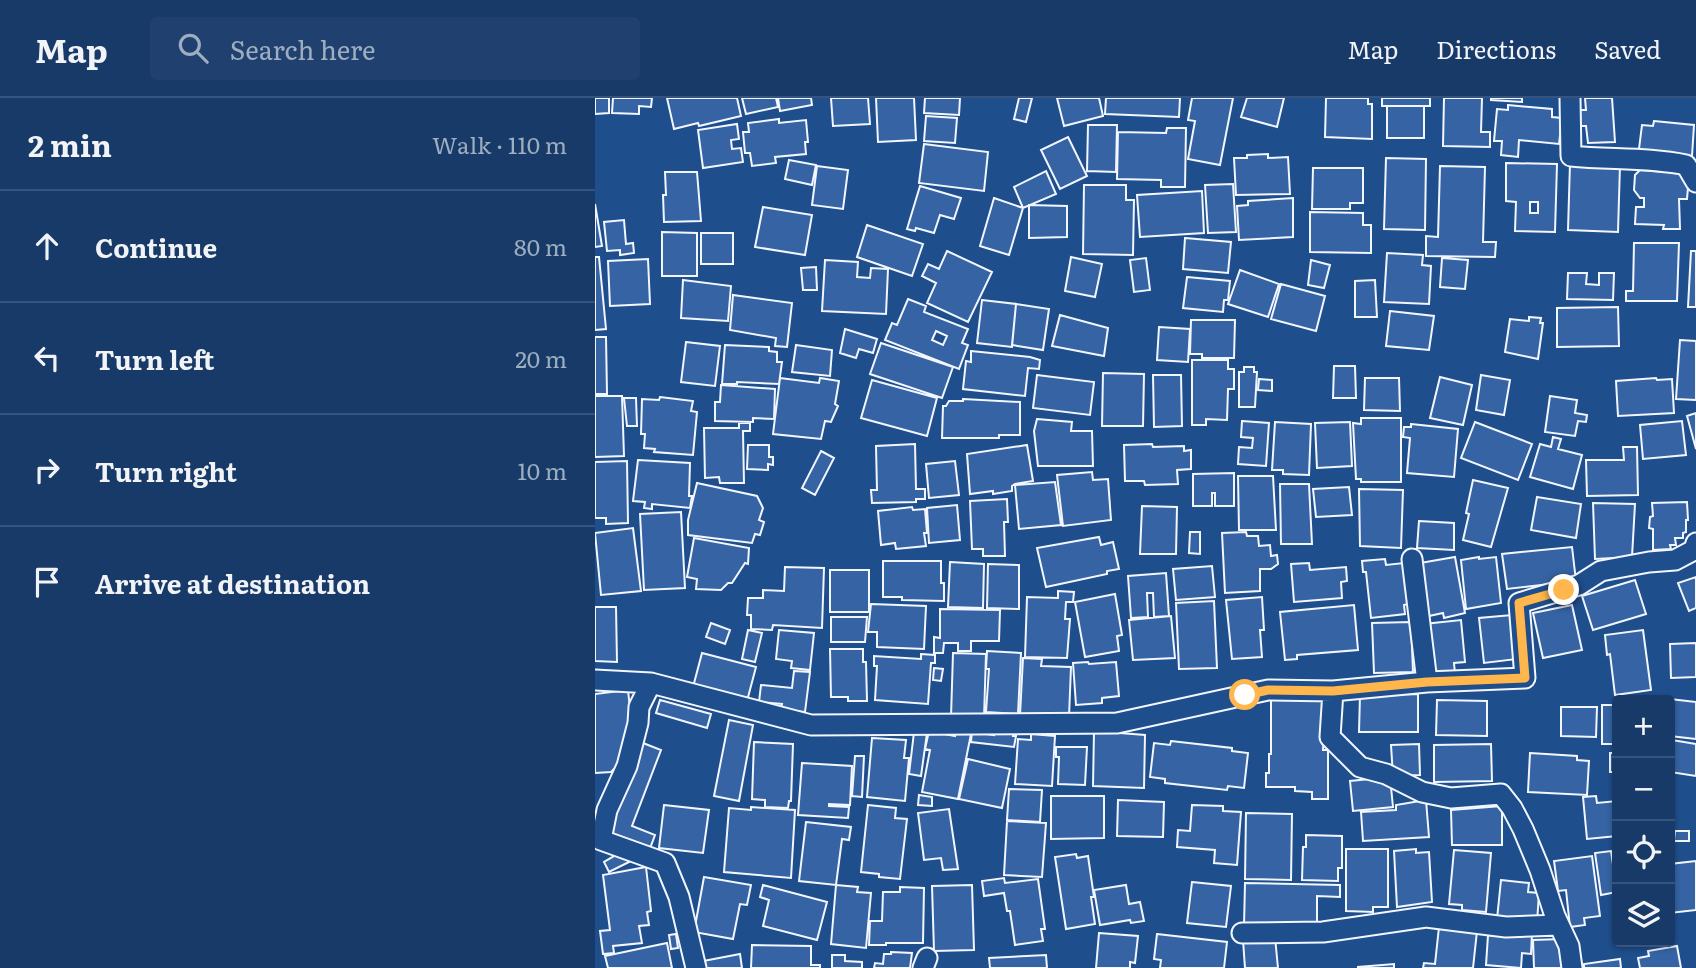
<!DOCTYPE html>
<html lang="en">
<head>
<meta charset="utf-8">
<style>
  body { margin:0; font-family:Literata,serif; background:#20416f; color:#f1f3f6 }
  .controls { position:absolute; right:21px; bottom:21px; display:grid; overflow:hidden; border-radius:7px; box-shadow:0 2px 5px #0004 }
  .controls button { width:63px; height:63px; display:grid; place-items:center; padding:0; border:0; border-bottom:2px solid #36547d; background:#173a69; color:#f1f3f6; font:35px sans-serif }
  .stop { position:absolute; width:21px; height:21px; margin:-16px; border:5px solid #ffb74d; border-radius:50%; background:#fff }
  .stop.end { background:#ffb74d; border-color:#fff; box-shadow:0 2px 7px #0008 }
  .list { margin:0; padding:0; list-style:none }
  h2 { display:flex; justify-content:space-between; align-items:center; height:91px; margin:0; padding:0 28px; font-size:30px }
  h2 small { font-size:23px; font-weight:400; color:#9eadc0 }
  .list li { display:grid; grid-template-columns:46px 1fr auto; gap:21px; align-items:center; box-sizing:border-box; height:112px; padding:0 28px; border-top:2px solid #36547d }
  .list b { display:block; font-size:26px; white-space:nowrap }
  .list em { font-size:23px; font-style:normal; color:#9eadc0 }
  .icon { flex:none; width:38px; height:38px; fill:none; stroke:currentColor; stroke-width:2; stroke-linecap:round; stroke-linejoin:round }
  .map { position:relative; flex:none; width:1101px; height:870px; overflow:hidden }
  header { display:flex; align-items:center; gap:42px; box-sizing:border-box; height:98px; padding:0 35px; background:#173a69; border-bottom:2px solid #36547d }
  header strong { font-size:33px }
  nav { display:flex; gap:38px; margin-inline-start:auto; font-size:24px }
  .search { width:490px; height:63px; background:#20416f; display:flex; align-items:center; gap:18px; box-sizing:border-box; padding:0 24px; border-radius:7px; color:#9eadc0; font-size:26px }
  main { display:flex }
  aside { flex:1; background:#173a69 }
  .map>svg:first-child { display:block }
  .building { fill:#3563a3; stroke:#f2f6ff; stroke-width:2; fill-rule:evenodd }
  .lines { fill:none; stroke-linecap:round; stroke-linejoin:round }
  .street-casing { stroke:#f2f6ff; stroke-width:23 }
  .street { stroke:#1f4e8c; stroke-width:19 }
  .route { stroke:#ffb74d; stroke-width:9 }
</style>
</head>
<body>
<header>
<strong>Map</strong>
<div class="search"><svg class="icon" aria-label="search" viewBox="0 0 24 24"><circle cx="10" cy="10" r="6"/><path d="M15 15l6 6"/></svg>Search here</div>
<nav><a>Map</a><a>Directions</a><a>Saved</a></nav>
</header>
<main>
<aside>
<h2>2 min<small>Walk · 110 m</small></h2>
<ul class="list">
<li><svg class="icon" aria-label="ahead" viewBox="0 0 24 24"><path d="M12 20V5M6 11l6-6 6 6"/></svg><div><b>Continue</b></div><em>80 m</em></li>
<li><svg class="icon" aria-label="left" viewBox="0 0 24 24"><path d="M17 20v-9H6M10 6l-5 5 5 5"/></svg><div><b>Turn left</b></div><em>20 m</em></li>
<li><svg class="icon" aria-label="right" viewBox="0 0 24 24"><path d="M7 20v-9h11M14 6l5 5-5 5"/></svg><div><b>Turn right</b></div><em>10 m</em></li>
<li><svg class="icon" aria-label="arrive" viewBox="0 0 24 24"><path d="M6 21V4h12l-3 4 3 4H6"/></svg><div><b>Arrive at destination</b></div></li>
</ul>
</aside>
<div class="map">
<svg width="1101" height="870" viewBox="0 0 1101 870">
  <rect width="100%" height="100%" fill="#1f4e8c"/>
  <!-- building -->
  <path class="building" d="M 0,0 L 14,0 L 14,15 L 0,16 Z
    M 18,0 L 57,0 L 56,9 L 44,8 L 44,16 L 17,15 Z
    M 72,0 L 142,0 L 146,18 L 104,28 L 103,25 L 79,31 Z
    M 147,0 L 181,0 L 183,9 L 151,16 Z
    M 183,0 L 216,0 L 217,7 L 185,13 Z
    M 236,0 L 273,0 L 275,26 L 238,28 Z
    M 281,0 L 319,0 L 321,42 L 283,44 Z
    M 330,0 L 365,0 L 364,17 L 329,15 Z
    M 424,0 L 437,0 L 431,24 L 419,21 Z
    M 462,0 L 504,0 L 508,18 L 469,28 Z
    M 511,0 L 585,0 L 584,19 L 510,16 Z
    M 597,0 L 638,0 L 625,67 L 593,61 L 600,23 L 593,22 Z
    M 652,0 L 689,0 L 682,29 L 646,19 Z
    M 731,0 L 773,0 L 773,6 L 777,6 L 777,41 L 730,39 Z
    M 787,0 L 835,0 L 835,8 L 787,8 Z
    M 849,0 L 887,0 L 886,34 L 895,34 L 895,49 L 848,48 Z
    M 896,0 L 927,0 L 927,4 L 896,2 Z
    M 990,0 L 1017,0 L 1020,44 L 993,45 L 991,28 L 983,28 L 983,12 L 991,12 Z
    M 913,7 L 957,11 L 957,19 L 967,20 L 964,46 L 924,42 L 923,59 L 906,57 L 907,43 L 899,43 L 902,11 L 913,12 Z
    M 792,8 L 829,8 L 829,40 L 792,40 Z
    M 331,18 L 362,20 L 360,45 L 329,43 Z
    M 184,21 L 184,25 L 211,22 L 213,44 L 210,44 L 211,56 L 180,59 L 181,65 L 157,68 L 155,55 L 150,55 L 148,34 L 154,34 L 153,25 Z
    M 1059,23 L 1099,27 L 1097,58 L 1043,59 L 1047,27 L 1058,28 Z
    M 142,26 L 144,41 L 136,42 L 137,51 L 146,50 L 148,64 L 108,70 L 103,32 Z
    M 493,27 L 522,27 L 521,74 L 492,73 Z
    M 572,30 L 591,30 L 590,89 L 566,89 L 566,82 L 522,81 L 523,34 L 571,35 Z
    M 473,39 L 492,78 L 465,91 L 446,52 Z
    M 329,46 L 393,54 L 389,93 L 324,85 Z
    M 673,56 L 673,60 L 693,59 L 695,96 L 641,97 L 639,60 L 652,60 L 652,57 Z
    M 791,60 L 831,61 L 830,132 L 789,131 Z
    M 194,62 L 221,67 L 217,87 L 190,81 Z
    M 911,65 L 962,66 L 960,134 L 920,133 L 921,104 L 911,103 ZM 935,104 L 943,104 L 943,115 L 935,115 Z
    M 975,65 L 1025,67 L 1023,134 L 973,132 Z
    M 1068,67 L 1086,68 L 1094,78 L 1092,101 L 1084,101 L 1085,131 L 1068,131 L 1069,127 L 1040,126 L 1041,109 L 1049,109 L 1049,100 L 1045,100 L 1039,92 L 1040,77 L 1045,72 L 1068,74 Z
    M 222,68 L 253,72 L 248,111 L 217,107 Z
    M 845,68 L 890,69 L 888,144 L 901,144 L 900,159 L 831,158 L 831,138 L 843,139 Z
    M 718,70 L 768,70 L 768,105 L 755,105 L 755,111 L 717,111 Z
    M 451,73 L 461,96 L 428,110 L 419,89 Z
    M 70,74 L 102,74 L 106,123 L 69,124 L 68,97 L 71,97 Z
    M 638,86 L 641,134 L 613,135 L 610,87 Z
    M 489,87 L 531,87 L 531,102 L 539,102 L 538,157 L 488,156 Z
    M 325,88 L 366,100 L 359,121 L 345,117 L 339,135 L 321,130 L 320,133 L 312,131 Z
    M 607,93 L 609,135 L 545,139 L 542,97 Z
    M 399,100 L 428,110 L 414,157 L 385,148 Z
    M 698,100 L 698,139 L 644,142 L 642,108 L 653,107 L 653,103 Z
    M 0,106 L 7,148 L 0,149 Z
    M 434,107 L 472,108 L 472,139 L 434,140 Z
    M 168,109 L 217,117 L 210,157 L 160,149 Z
    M 715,114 L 768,115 L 768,127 L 776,127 L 776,155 L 715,154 Z
    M 29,122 L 31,146 L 38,145 L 39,155 L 25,157 L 25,152 L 12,153 L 9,124 Z
    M 272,127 L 328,146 L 317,178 L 262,159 Z
    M 67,134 L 102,135 L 102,178 L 67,178 Z
    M 106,135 L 138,135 L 138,166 L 106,166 Z
    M 590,140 L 636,144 L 633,175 L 588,171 Z
    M 1039,145 L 1084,145 L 1082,203 L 1031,203 L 1031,193 L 1038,193 Z
    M 352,153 L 397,174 L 373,224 L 332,205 L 341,185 L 327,178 L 333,166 L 344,171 Z
    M 1096,153 L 1101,153 L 1101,209 L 1093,209 Z
    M 792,155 L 828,157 L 827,167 L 836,168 L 834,206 L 789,204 Z
    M 0,159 L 4,159 L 11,231 L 0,232 Z
    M 476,159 L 507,166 L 500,199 L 470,193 Z
    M 551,160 L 555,192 L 539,194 L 535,162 Z
    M 847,160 L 873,162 L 870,191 L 845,189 Z
    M 53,161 L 55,206 L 15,208 L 13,163 Z
    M 230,162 L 263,164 L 262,179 L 275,180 L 276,170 L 293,171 L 291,216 L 227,213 Z
    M 716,162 L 735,167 L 729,190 L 713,187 Z
    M 221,169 L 222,192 L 208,192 L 206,170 Z
    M 645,172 L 684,186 L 673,219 L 633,206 Z
    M 973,175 L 992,175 L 991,186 L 1004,187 L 1004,175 L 1019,175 L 1018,202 L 972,201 Z
    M 592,179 L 635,183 L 633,202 L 629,202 L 628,214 L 588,210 Z
    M 88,182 L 136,188 L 133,223 L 86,220 Z
    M 780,182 L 782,219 L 760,219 L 760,183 Z
    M 686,186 L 730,198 L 721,233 L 676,221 Z
    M 138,197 L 197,205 L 192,249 L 180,248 L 181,240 L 135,232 Z
    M 313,201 L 331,208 L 329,214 L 373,231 L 367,245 L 373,247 L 364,271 L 290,242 L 297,225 L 302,227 ZM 341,233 L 352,238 L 348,247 L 337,242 Z
    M 387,202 L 421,206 L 417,249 L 382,245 Z
    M 421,206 L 454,211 L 448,252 L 417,247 Z
    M 1023,209 L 1024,248 L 962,249 L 962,210 Z
    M 795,213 L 839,218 L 834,252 L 791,248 Z
    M 465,217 L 513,230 L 509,258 L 457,248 Z
    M 934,219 L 946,220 L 945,225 L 948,225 L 943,261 L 910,254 L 915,221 L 934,223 Z
    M 596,222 L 640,222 L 639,260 L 607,260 L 607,256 L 595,256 Z
    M 564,229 L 595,231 L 593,264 L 562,262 Z
    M 250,231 L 282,241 L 278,255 L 264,251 L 261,260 L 245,255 Z
    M 0,239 L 11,239 L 12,296 L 0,296 Z
    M 1085,242 L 1101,243 L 1101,302 L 1081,301 Z
    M 91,244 L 125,248 L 120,288 L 86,284 Z
    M 286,245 L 358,269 L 347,300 L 275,276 Z
    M 130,247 L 174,249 L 174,253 L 182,254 L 182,264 L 187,264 L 184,286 L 142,284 L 142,286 L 127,286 Z
    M 201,247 L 237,252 L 235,278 L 197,274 Z
    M 376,253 L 435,259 L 445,262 L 444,271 L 433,270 L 430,298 L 368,291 L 371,263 L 376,264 Z
    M 597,262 L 633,262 L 633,271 L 639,271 L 639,291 L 633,291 L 632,322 L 611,321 L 611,327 L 597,327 Z
    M 739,268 L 760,268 L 761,300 L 738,300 Z
    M 649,269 L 659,269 L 659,274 L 662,274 L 660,309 L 644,309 L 644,274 L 649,274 Z
    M 508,275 L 549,276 L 548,328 L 507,328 Z
    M 442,277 L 499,284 L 495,317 L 438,310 Z
    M 558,277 L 586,277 L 587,328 L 559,329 Z
    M 886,277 L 915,282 L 909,317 L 881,312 Z
    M 845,279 L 877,287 L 868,327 L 835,320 Z
    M 185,280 L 224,285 L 225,280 L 244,283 L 240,306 L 243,308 L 236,324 L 230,323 L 226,341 L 178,336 Z
    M 770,280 L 804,280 L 805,313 L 769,312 Z
    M 1061,280 L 1062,282 L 1077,281 L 1079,315 L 1023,318 L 1021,283 Z
    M 664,281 L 677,282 L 677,293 L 663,292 Z
    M 277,282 L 342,300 L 332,338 L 266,320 Z
    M 126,287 L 180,291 L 179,321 L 158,320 L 158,324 L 120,323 L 120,304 L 125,304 Z
    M 0,298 L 27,298 L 29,358 L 0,359 Z
    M 955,298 L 982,302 L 980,315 L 992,317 L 991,324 L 983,323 L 980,338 L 950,334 Z
    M 65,299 L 98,303 L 96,313 L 102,314 L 98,357 L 59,354 L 60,351 L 49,350 L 50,336 L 46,336 L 47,301 L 64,302 Z
    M 29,300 L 41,300 L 42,328 L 32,328 Z
    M 368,301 L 425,304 L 425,337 L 404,337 L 404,340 L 347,340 L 348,308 L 351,308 L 354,303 L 368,303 Z
    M 1101,315 L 1101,351 L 1092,318 Z
    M 766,320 L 806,320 L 806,384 L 766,384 L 766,381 L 761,381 L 758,325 L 766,326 Z
    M 442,321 L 477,324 L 476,333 L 497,333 L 498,368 L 443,368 L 439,333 Z
    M 647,323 L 674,325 L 671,368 L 643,366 L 644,349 L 657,350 L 658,340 L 646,339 Z
    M 1087,323 L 1091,357 L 1048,361 L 1045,327 Z
    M 680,324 L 716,326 L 714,377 L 688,376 L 688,372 L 677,372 Z
    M 755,324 L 757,368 L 722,370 L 720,325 Z
    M 880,324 L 937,346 L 923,382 L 866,360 Z
    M 144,325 L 155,325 L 155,333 L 148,333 L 149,385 L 125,385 L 124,379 L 110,380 L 109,330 L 144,330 Z
    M 816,326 L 863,331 L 859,379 L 812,375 L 815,340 L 808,339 L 809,329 L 816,329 Z
    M 958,339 L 966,341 L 963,351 L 987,357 L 978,391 L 935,379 L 945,346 L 956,349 Z
    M 320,346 L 321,391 L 330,391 L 330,401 L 321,401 L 321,404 L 277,405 L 276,392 L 282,392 L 281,348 Z
    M 557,346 L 558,349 L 589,348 L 589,353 L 596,352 L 596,371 L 582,372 L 583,386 L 550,387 L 549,383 L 530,383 L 529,347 Z
    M 153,347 L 174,347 L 174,359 L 178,359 L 178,367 L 173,366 L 173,372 L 152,371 Z
    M 432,347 L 438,383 L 420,386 L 417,388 L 417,393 L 398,396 L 398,393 L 375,396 L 372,356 Z
    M 1028,349 L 1042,349 L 1043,397 L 992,398 L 991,362 L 1029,362 Z
    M 226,353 L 239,360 L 220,397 L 207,390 Z
    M 43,362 L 95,365 L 94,398 L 97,398 L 95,410 L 57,406 L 57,411 L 49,410 L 50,404 L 38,403 Z
    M 32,363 L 33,425 L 11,426 L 11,420 L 0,420 L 0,364 Z
    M 360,363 L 364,397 L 334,400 L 331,366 Z
    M 497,374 L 498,382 L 513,381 L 516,422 L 468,428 L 462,377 Z
    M 639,375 L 639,408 L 620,408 L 620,395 L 617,395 L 617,408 L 598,408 L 598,376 Z
    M 643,378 L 678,378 L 681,432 L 644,432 Z
    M 878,382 L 913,390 L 896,449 L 868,442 L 874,416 L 871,415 Z
    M 460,384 L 466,427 L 424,431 L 420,387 Z
    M 102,385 L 162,398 L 168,410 L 164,422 L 169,424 L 165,437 L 160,436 L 157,445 L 93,437 L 93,422 Z
    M 685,386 L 714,386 L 717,446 L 686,446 Z
    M 754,389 L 757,417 L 721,419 L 718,391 Z
    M 764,391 L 808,392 L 806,450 L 765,448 Z
    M 942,399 L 986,406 L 981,440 L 936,432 Z
    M 412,401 L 413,424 L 409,424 L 410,458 L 388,458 L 388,451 L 377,451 L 375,403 Z
    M 1092,404 L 1093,422 L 1091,422 L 1091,434 L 1088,435 L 1088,440 L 1080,440 L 1081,447 L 1075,447 L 1076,451 L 1058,452 L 1058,431 L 1054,430 L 1055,419 L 1058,418 L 1057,405 Z
    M 998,405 L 1040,406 L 1037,459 L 1000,461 Z
    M 362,407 L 365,442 L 334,445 L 332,410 Z
    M 547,408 L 582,409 L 581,456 L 545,456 Z
    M 317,409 L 318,412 L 330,411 L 332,435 L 329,435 L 331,448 L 301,451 L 300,445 L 286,447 L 283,413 Z
    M 86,414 L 90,490 L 49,492 L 45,416 Z
    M 824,423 L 859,425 L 859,452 L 822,450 Z
    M 38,430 L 46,493 L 6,497 L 0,435 Z
    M 595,434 L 605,434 L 605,456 L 594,455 Z
    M 651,434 L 652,438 L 663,438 L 664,448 L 675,447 L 676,458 L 682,457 L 683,466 L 676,471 L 665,471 L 665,493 L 630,495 L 627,435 Z
    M 504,439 L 506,447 L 518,444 L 524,471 L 512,473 L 512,476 L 451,489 L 442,450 Z
    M 99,440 L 154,450 L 153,466 L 150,465 L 137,485 L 133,485 L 126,492 L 101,491 L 102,481 L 92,479 Z
    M 977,449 L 981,483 L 912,491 L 907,456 Z
    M 860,459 L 870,515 L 849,520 L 848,515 L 834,518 L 825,465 Z
    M 884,459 L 884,461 L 901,459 L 906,505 L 871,511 L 866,462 Z
    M 790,461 L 791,467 L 809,465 L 813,506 L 809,507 L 810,516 L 776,520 L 771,474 L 768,474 L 767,463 Z
    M 288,463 L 346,463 L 346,485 L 349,485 L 349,503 L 307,502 L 307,499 L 288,499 Z
    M 355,464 L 389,466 L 388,510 L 353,509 Z
    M 714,465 L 715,472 L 751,469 L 752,483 L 746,484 L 747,500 L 699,504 L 696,466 Z
    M 393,466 L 424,467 L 424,511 L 392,510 Z
    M 617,468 L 620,499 L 581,502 L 578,471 Z
    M 190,469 L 229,470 L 227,530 L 178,527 L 177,532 L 156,531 L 156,517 L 152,517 L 153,500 L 168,500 L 168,492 L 189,493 Z
    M 235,472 L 274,472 L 274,514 L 235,514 Z
    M 571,475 L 574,518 L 559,519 L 558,495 L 552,495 L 553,519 L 536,520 L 533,478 Z
    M 1101,479 L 1101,510 L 1094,513 L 1083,485 Z
    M 1040,482 L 1051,516 L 998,532 L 987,498 Z
    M 463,493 L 479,494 L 478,504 L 471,504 L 470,521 L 475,521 L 472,560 L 430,559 L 432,499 L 463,500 Z
    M 520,496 L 527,537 L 522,538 L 524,553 L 490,559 L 480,504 Z
    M 667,499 L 669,532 L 665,532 L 667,559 L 637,561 L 631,502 Z
    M 619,503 L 622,570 L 584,571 L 581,505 Z
    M 276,506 L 331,508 L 329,551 L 282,549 L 282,534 L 273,534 Z
    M 759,507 L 763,552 L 702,557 L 702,561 L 690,562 L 685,514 Z
    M 977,507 L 987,552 L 948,560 L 938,515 Z
    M 0,509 L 21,509 L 22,564 L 0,563 Z
    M 345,511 L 405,512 L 404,543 L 376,543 L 376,553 L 363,553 L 363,545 L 349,545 L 348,555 L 339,555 L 339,539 L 345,540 Z
    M 917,517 L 922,561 L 889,565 L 884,520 Z
    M 576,518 L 580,560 L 538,562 L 534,522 Z
    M 236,519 L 272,519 L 270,544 L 236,544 Z
    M 866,522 L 870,564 L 859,565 L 860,576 L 834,578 L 829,526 Z
    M 816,524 L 818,574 L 779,575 L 777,525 Z
    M 116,525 L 135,532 L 130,546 L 111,539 Z
    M 153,532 L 167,535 L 160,564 L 147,561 Z
    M 184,532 L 219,535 L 215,572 L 196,570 L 197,563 L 181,561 Z
    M 1048,532 L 1056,592 L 1020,597 L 1015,556 L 1012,557 L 1010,537 Z
    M 1101,545 L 1101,579 L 1076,580 L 1075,546 Z
    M 235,551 L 268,551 L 268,564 L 271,564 L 272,603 L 253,603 L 253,599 L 236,599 Z
    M 392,553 L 426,555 L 423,616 L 391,614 L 394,571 L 391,571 Z
    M 107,555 L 161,569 L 152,603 L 98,589 Z
    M 358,555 L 391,556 L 389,620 L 356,619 Z
    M 326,556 L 340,557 L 340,565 L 336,565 L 333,606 L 280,602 L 282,568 L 279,568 L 279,558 L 326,561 Z
    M 428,560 L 447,561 L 446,568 L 476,569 L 474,619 L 425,617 Z
    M 493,564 L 494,566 L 521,564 L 524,598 L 507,600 L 507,605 L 481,607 L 478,565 Z
    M 339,570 L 348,571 L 346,583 L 338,582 Z
    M 199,573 L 215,574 L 210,614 L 186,612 L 187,606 L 164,604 L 166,587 L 197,590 Z
    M 33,592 L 37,630 L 28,662 L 16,674 L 0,675 L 0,596 Z
    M 823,596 L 823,634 L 764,634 L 765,597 Z
    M 676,600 L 731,600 L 728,652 L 733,652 L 733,701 L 717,701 L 717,694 L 700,693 L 700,689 L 671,689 L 671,675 L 674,675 L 674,656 L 676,656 Z
    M 1066,600 L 1101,604 L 1101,641 L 1075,638 L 1075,602 L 1066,602 Z
    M 65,602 L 116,616 L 112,630 L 61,615 Z
    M 842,602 L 892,603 L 892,638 L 841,637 Z
    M 1007,607 L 1022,607 L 1022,646 L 1007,646 Z
    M 966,609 L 1002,609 L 1001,639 L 966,638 Z
    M 134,622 L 158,627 L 144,703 L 119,698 Z
    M 320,626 L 333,628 L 326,678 L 314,676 Z
    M 410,630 L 419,631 L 418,638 L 421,638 L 419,649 L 376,644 L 377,634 L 399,637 L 399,635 L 409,636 Z
    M 334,633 L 360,638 L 361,633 L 376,636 L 363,701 L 327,694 L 335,652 L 330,651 Z
    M 499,633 L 550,637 L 549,690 L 498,688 Z
    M 436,636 L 460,638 L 457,688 L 420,686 L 423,641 L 436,642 Z
    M 277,640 L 311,642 L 309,660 L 314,660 L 310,703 L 272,699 Z
    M 1077,642 L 1101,646 L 1101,678 L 1075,674 Z
    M 576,643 L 637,650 L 637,653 L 653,655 L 649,690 L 633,688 L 632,692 L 570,685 L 570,681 L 555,679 L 559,645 L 575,647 Z
    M 159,644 L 198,646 L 196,703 L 194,703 L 193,710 L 170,709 L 170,702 L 157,701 Z
    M 48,645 L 66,652 L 37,728 L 60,737 L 54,753 L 13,738 Z
    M 824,646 L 825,677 L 798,678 L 796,647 Z
    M 896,646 L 897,683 L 839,684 L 839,647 Z
    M 461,649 L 492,649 L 490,687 L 463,686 L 464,659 L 461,659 Z
    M 935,655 L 982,658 L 982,662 L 994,663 L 992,697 L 933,694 Z
    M 1015,655 L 1022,655 L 1022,674 L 1015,674 Z
    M 260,658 L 269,658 L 267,699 L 257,698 Z
    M 373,661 L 415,671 L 407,710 L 364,701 Z
    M 207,665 L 257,668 L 255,707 L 234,706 L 234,708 L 254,709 L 253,720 L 203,717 Z
    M 795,679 L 798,709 L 758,713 L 755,683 Z
    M 414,691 L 447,692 L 445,724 L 412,722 Z
    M 324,697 L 337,699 L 337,708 L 323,707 Z
    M 456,698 L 509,698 L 509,740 L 456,741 Z
    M 1001,698 L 1002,705 L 1022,703 L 1022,738 L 992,741 L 988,699 Z
    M 523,702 L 569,704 L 568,739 L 522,738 Z
    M 831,702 L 834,739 L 768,743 L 766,714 L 801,712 L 801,707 Z
    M 69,707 L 114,712 L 108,755 L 64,750 Z
    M 273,707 L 301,710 L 300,720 L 312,721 L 305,781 L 284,779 L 284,776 L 266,774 Z
    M 597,707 L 628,708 L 628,713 L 646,714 L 642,767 L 619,765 L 620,752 L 582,749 L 583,732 L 595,733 Z
    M 907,708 L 907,747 L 857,747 L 856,712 Z
    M 156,709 L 200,712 L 196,780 L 129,774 L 134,710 L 156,712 Z
    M 354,711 L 363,771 L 348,772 L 346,760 L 329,762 L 323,715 Z
    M 651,715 L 697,716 L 696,782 L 650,781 Z
    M 412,723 L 451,725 L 447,779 L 409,777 Z
    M 211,724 L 256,729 L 254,742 L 247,741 L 241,787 L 204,783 Z
    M 1080,733 L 1094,733 L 1094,743 L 1079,743 Z
    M 711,737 L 747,738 L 747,770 L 743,770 L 743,783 L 707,782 L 708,749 L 711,749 Z
    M 751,751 L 793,751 L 793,809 L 778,809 L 778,814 L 751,813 Z
    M 821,751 L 821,755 L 834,754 L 837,804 L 802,809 L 799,753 Z
    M 859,752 L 896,755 L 891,814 L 867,812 L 867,807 L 854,806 Z
    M 28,753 L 34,764 L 14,774 L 9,764 Z
    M 1016,753 L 1022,794 L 1006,797 L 1000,755 Z
    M 481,756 L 482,760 L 493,758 L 499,799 L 496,799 L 500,826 L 471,831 L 460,759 Z
    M 997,758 L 1005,818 L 989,820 L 990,827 L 975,829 L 971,792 L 963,793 L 959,763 Z
    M 1101,763 L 1101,812 L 1075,815 L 1075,766 Z
    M 51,769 L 56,813 L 52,814 L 54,827 L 44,828 L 47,845 L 18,848 L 19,855 L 8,856 L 5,833 L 15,832 L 8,777 Z
    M 109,779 L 156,787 L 152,807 L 145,806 L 138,841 L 99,834 Z
    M 409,780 L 410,785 L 443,781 L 450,831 L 446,831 L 448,843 L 420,847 L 415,813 L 412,813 L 409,795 L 389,798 L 387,783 Z
    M 906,782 L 934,785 L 933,794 L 944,795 L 942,825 L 902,821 Z
    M 597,784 L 636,788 L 631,829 L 592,825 Z
    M 650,785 L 745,787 L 745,799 L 722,798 L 722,829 L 649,828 Z
    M 168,787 L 232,804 L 222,842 L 168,828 L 174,802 L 165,799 Z
    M 241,787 L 263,789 L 262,794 L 276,795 L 271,850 L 236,846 Z
    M 377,787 L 379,852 L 339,853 L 337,788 Z
    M 531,787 L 534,806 L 545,804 L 549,823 L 536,825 L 535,822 L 505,827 L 499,792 Z
    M 305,789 L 329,790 L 328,845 L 291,845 L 291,847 L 274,847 L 275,823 L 287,823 L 288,794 L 305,794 Z
    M 844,829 L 882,833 L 878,870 L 828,870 L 829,865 L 840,866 Z
    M 926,834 L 937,835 L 936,856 L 927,855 L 926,870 L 891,867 L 893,837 L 926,839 Z
    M 504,835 L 543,838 L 540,865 L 535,864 L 535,870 L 501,870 Z
    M 81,836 L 83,850 L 76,851 L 74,837 Z
    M 562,836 L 632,844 L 629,870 L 565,870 L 566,862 L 559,861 Z
    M 680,839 L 683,870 L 650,870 L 648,842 Z
    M 967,841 L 972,870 L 939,870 L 938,842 Z
    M 72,845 L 77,870 L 13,870 L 10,858 Z
    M 157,847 L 216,848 L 216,867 L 225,867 L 225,870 L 156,870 Z
    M 1082,848 L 1086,870 L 1045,870 L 1043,860 L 1054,858 L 1053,853 Z
    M 296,854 L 317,855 L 315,870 L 279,870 L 280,865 L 288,866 L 289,856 L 296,856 Z
    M 145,856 L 147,870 L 104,870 L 103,864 Z
    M 237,857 L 250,857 L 250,863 L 267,864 L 267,870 L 237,870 Z
    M 451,857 L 452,870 L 395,870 L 394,860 Z
    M 1025,861 L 1026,870 L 989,870 L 989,866 Z
    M 799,866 L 799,870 L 763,870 L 763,869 Z"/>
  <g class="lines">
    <defs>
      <path id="street" d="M 975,0 L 976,58 C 1014,62 1053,59 1091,67 L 1101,84
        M 817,461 L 832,584
        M 0,582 L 56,585 L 216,627 L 522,625 L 673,592 L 738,593 L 832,584 L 930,580 L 924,505 L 984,487 L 1006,473 L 1054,464 L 1080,462 L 1099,452 L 1101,445
        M 56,585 L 44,609 L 43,625 L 32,668 L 12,712 L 6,742 L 70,765 L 84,799 L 101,870
        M 738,593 L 735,639 L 765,669 L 791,676 L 827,694 L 856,700 L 906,696 L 917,710 L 928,731 L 945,772 L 960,818 L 974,848 L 977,870
        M 647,835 L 728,834 L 831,819 L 911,829 L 964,827
        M 328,870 L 332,860"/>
    </defs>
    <!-- street casing -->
    <use href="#street" class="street-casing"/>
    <!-- street -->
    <use href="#street" class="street"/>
  </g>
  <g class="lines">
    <!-- route -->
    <path class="route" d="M 650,597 L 673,592 L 738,593 L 832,584 L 930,580 L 924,505 L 969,492"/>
  </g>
</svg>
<div class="controls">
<button>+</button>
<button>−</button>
<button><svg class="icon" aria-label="locate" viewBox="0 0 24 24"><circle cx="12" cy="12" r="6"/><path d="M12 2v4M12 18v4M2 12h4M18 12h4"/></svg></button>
<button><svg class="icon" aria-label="layers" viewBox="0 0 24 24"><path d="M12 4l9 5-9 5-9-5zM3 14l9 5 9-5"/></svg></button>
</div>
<div class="stop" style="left:650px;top:597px"></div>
<div class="stop end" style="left:969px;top:492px"></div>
</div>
</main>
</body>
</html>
